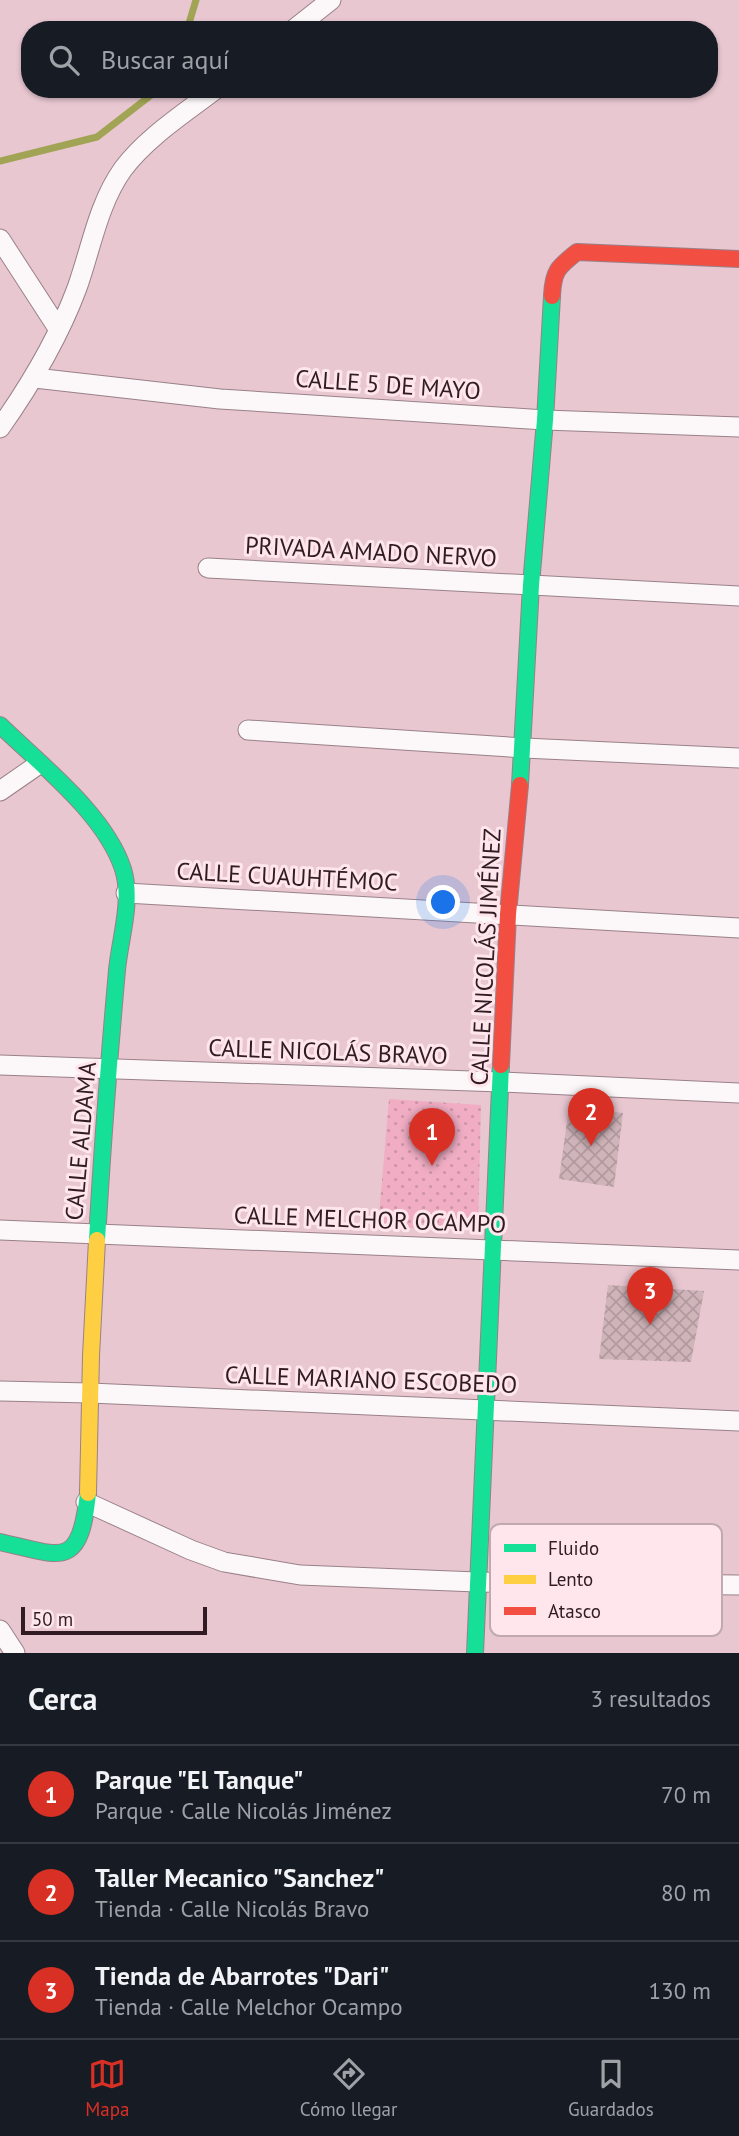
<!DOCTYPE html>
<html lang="es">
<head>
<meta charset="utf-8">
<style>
  body { margin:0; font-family:"PT Sans",sans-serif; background:#20242c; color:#f1f3f6 }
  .scale { position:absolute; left:21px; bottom:18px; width:186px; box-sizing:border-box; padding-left:7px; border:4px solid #311c23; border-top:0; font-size:19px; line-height:24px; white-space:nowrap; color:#311c23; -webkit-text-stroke:5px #ffe6ed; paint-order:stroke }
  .you { position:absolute; left:444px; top:903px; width:24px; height:24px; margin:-18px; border:5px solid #fff; border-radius:50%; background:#1a73e8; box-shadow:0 0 0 10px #1a73e833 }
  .badge { display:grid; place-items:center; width:46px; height:46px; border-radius:50%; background:#d93025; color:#fff; font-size:23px; font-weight:700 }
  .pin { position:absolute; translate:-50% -58px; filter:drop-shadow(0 2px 4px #0008) }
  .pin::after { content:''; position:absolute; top:37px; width:24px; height:21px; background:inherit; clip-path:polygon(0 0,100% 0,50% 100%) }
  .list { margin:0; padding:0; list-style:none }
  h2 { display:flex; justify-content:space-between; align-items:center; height:91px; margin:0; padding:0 28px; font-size:30px }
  h2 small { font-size:23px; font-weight:400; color:#9ea1a6 }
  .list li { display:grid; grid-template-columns:46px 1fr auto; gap:21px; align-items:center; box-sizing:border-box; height:98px; padding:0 28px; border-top:2px solid #363941 }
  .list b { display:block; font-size:26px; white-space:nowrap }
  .list p { margin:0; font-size:23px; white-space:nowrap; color:#9ea1a6 }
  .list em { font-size:23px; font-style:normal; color:#9ea1a6 }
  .icon { flex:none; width:38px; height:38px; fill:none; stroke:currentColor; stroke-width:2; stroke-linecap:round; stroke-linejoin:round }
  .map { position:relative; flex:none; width:739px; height:1653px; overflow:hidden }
  .search { position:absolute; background:#171b24; box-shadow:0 2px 5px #0004; left:21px; right:21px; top:21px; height:77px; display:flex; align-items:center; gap:18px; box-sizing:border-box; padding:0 24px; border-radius:28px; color:#9ea1a6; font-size:26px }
  .sheet { height:385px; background:#171b24 }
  nav { display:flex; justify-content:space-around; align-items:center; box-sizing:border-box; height:98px; border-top:2px solid #363941; background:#171b24; font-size:19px; color:#9ea1a6 }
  nav a { display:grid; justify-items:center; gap:4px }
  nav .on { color:#d93025 }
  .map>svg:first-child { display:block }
  .park { fill:url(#park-dots) }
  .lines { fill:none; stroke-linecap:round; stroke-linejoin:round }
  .stream { stroke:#a1a454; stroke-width:7 }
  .building { fill:url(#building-cross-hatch) }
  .street-casing { stroke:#998189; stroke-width:21 }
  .fast-casing { stroke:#998189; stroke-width:18 }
  .slow-casing { stroke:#998189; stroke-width:18 }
  .jam-casing { stroke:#998189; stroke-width:18 }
  .street { stroke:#fcf7f8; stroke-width:19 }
  .fast { stroke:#16e098; stroke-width:16 }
  .slow { stroke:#ffcf43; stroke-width:16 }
  .jam { stroke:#f24e42; stroke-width:16 }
  .labels { text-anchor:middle; stroke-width:6; stroke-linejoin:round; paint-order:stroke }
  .street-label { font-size:24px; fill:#311c23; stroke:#ffe6ed }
  .key { fill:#ffe6ed; stroke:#c1a9b0; stroke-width:2 }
  .key-label { font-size:19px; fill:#311c23 }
</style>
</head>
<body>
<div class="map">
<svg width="739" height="1653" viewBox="0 0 739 1653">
  <defs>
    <pattern id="park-dots" width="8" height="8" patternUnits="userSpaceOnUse" patternTransform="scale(1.75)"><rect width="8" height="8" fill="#f0adc3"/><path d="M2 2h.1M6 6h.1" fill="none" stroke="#ce94a7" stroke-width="1.8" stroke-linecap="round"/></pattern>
    <pattern id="building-cross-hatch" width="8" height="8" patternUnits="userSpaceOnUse" patternTransform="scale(1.75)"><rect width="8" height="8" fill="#cfb4b9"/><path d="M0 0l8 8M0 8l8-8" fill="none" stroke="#b29a9f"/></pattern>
  </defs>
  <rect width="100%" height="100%" fill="#e8c7d1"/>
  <!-- park -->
  <path class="park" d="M 389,1099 L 481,1105 L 478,1228 L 378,1228 Z"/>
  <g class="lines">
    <!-- stream -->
    <path class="stream" d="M 187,30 L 196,0
      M 0,161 L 97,137 L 159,89"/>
  </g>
  <!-- building -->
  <path class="building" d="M 569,1107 L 623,1113 L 614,1187 L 559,1179 Z
    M 608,1285 L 704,1291 L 691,1362 L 599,1359 Z"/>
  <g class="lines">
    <defs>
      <path id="street" d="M 293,30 L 331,0
        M 0,239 L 59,330
        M 35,378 L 220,399 L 545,420 L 739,427
        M 0,428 C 31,384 58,339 77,288 C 91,249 98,204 123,169 C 147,137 185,113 216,89
        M 208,568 L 739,596
        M 248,730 L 524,748 L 739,758
        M 0,791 L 39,764
        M 126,893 L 739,928
        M 0,1065 L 501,1082 L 739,1093
        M 0,1230 L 739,1260
        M 0,1391 L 90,1393 L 739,1421
        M 86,1502 L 191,1550 L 224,1562 L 300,1575 L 477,1582 L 739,1585
        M 0,1630 L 15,1653"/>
      <path id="fast" d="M 0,725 C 41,765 105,814 123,869 C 133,901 120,938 117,970 C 109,1060 102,1150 97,1240
        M 520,785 L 531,585 L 545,420 L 552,296
        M 0,1542 C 60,1555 80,1572 88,1493
        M 475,1653 L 501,1065"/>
      <path id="slow" d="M 88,1493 L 91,1356 L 97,1240"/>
      <path id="jam" d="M 552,296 C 553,271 558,267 577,252 L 739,259
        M 501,1065 L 508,914 L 520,785"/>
    </defs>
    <!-- street casing -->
    <use href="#street" class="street-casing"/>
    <!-- fast casing -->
    <use href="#fast" class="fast-casing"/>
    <!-- slow casing -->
    <use href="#slow" class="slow-casing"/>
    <!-- jam casing -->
    <use href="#jam" class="jam-casing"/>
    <!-- street -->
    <use href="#street" class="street"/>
    <!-- fast -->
    <use href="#fast" class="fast"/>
    <!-- slow -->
    <use href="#slow" class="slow"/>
    <!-- jam -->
    <use href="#jam" class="jam"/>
  </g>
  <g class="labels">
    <!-- street labels -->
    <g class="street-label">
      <text transform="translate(388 385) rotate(4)" y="8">CALLE 5 DE MAYO</text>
      <text transform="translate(371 552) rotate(3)" y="8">PRIVADA AMADO NERVO</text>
      <text transform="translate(287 877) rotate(3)" y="8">CALLE CUAUHTÉMOC</text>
      <text transform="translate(486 957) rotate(-87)" y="8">CALLE NICOLÁS JIMÉNEZ</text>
      <text transform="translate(328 1052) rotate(2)" y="8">CALLE NICOLÁS BRAVO</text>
      <text transform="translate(81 1141) rotate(-85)" y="8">CALLE ALDAMA</text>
      <text transform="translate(370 1220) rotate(2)" y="8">CALLE MELCHOR OCAMPO</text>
      <text transform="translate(371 1380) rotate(2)" y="8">CALLE MARIANO ESCOBEDO</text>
    </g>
  </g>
  <!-- legend -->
  <rect x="490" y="1524" width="232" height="112" rx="10" class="key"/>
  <rect x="504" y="1544" width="32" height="8" fill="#16e098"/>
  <rect x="504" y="1575" width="32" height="9" fill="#ffcf43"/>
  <rect x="504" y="1607" width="32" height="8" fill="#f24e42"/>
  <g class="key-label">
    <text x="548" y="1555">Fluido</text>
    <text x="548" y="1586">Lento</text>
    <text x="548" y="1618">Atasco</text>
  </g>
</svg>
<div class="scale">50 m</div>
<div class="you"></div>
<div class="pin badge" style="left:432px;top:1166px">1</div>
<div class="pin badge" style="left:591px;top:1146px">2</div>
<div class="pin badge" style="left:650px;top:1325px">3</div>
<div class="search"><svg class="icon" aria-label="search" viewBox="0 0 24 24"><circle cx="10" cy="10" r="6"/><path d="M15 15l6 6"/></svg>Buscar aquí</div>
</div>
<section class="sheet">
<h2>Cerca<small>3 resultados</small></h2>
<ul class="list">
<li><span class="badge">1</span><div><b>Parque &quot;El Tanque&quot;</b><p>Parque · Calle Nicolás Jiménez</p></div><em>70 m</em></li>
<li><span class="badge">2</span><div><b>Taller Mecanico &quot;Sanchez&quot;</b><p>Tienda · Calle Nicolás Bravo</p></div><em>80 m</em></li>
<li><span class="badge">3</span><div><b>Tienda de Abarrotes &quot;Dari&quot;</b><p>Tienda · Calle Melchor Ocampo</p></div><em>130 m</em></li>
</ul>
</section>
<nav>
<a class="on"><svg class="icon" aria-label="map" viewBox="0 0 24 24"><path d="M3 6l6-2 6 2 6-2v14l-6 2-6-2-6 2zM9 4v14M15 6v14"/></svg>Mapa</a>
<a><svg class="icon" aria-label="directions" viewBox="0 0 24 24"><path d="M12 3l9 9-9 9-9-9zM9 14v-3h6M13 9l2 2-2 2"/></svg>Cómo llegar</a>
<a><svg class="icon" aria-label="saved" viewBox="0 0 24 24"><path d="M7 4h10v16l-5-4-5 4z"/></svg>Guardados</a>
</nav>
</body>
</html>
